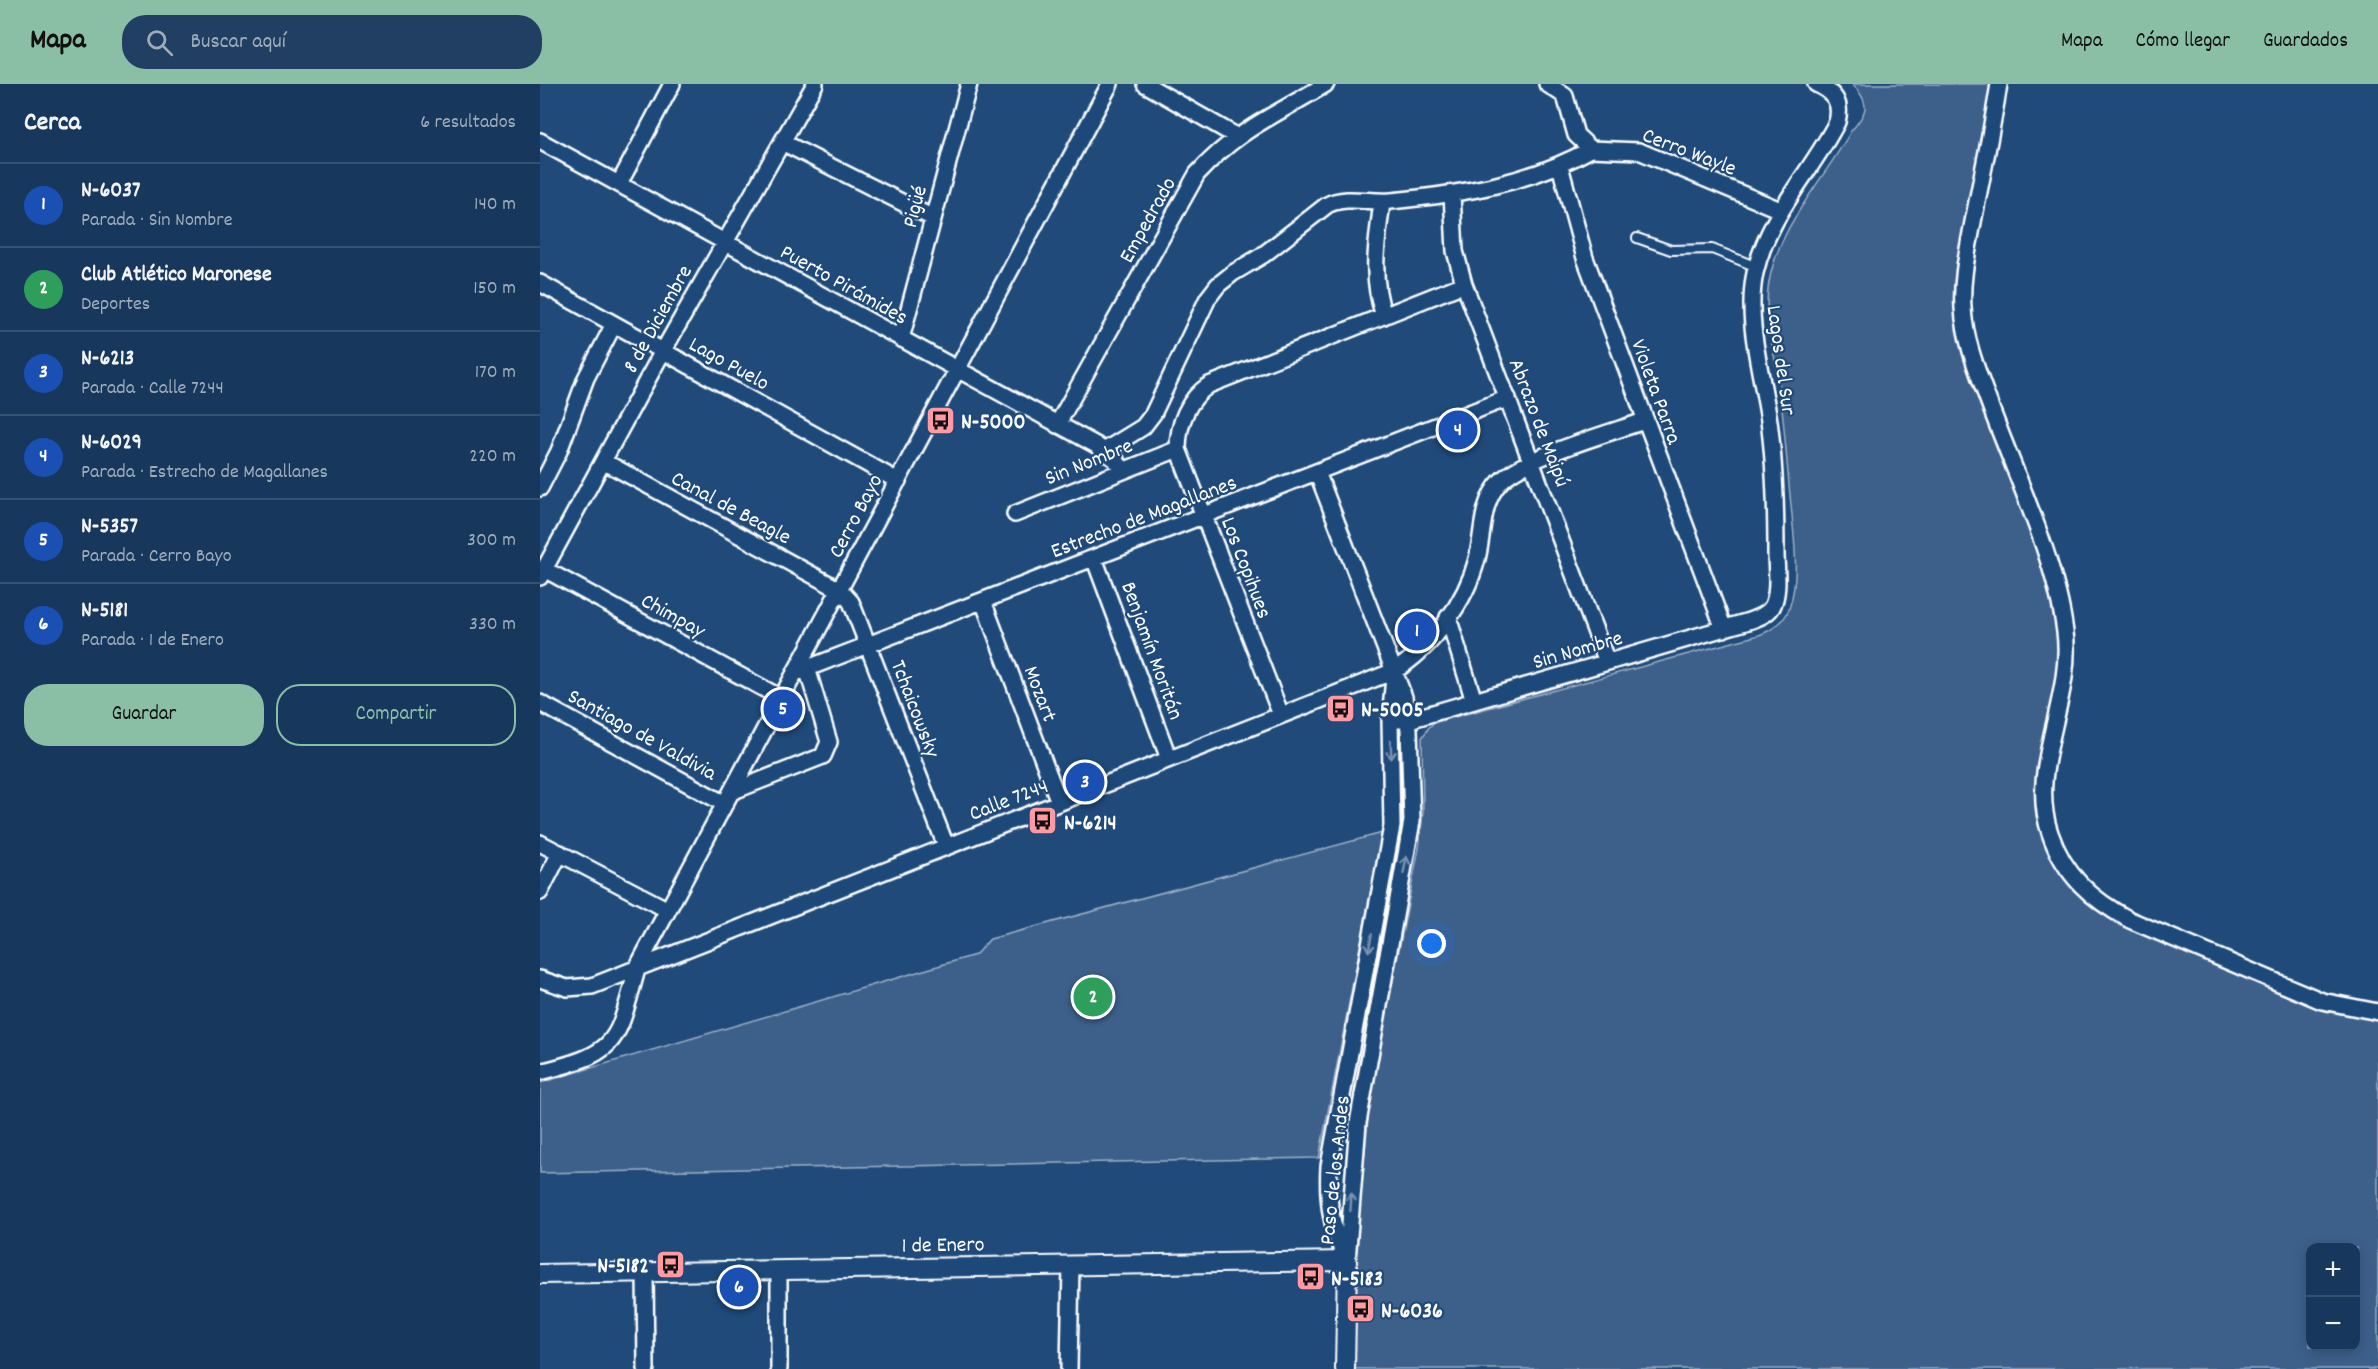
<!DOCTYPE html>
<html lang="es">
<head>
<meta charset="utf-8">
<style>
  body { margin:0; font-family:Dekko,sans-serif; background:#203f62; color:#f1f3f6 }
  .controls { position:absolute; right:18px; bottom:18px; display:grid; overflow:hidden; border-radius:12px; box-shadow:0 3px 15px #0003 }
  .controls button { width:54px; height:54px; display:grid; place-items:center; padding:0; border:0; border-bottom:2px solid #365272; background:#17385c; color:#f1f3f6; font:30px sans-serif }
  .you { position:absolute; left:892px; top:860px; width:21px; height:21px; margin:-15px; border:4px solid #fff; border-radius:50%; background:#1a73e8; box-shadow:0 0 0 9px #1a73e833 }
  .badge { display:grid; place-items:center; width:39px; height:39px; border-radius:50%; background:#8abfa5; color:#fff; font-size:20px; font-weight:700 }
  .pin { position:absolute; translate:-50% -50%; border:3px solid #fff; box-shadow:0 2px 6px #0006 }
  .list { margin:0; padding:0; list-style:none }
  h2 { display:flex; justify-content:space-between; align-items:center; height:78px; margin:0; padding:0 24px; font-size:26px }
  h2 small { font-size:20px; font-weight:400; color:#9eacbb }
  .list li { display:grid; grid-template-columns:39px 1fr auto; gap:18px; align-items:center; box-sizing:border-box; height:84px; padding:0 24px; border-top:2px solid #365272 }
  .list b { display:block; font-size:22px; white-space:nowrap }
  .list p { margin:0; font-size:20px; white-space:nowrap; color:#9eacbb }
  .list em { font-size:20px; font-style:normal; color:#9eacbb }
  .actions { display:flex; gap:12px; padding:18px 24px }
  .actions a { flex:1; padding:14px 0; border:2px solid #8abfa5; border-radius:24px; text-align:center; font-size:21px; color:#8abfa5 }
  .actions .main { background:#8abfa5; color:#111 }
  .icon { flex:none; width:33px; height:33px; fill:none; stroke:currentColor; stroke-width:2; stroke-linecap:round; stroke-linejoin:round }
  .map { position:relative; flex:none; width:1838px; height:1285px; overflow:hidden }
  header { display:flex; align-items:center; gap:36px; box-sizing:border-box; height:84px; padding:0 30px; background:#8abfa5; color:#111 }
  header strong { font-size:28px }
  nav { display:flex; gap:33px; margin-inline-start:auto; font-size:21px }
  .search { width:420px; height:54px; background:#203f62; display:flex; align-items:center; gap:15px; box-sizing:border-box; padding:0 21px; border-radius:24px; color:#9eacbb; font-size:22px }
  main { display:flex }
  aside { flex:1; background:#17385c }
  .map>svg:first-child { display:block }
  .green { fill:#3c618b; stroke:#9eb0c5; stroke-width:1.5; fill-rule:evenodd }
  .lines { fill:none; stroke-linecap:round; stroke-linejoin:round }
  .service-casing { stroke:#fff; stroke-width:12 }
  .minor-casing { stroke:#fff; stroke-width:20 }
  .tertiary-casing { stroke:#fff; stroke-width:22 }
  .service { stroke:#1f4a7a; stroke-width:8 }
  .minor { stroke:#1f4a7a; stroke-width:15 }
  .tertiary { stroke:#1f4a7a; stroke-width:18 }
  .oneway { stroke:#7992af }
  .labels { text-anchor:middle; stroke-width:4.5; stroke-linejoin:round; paint-order:stroke }
  .street-label { font-size:22px; fill:#fff; stroke:#1f4a7a }
  .poi-label { font-size:22px; font-weight:bold; fill:#fff; stroke:#1f4a7a; text-anchor:start }
</style>
</head>
<body>
<header>
<strong>Mapa</strong>
<div class="search"><svg class="icon" aria-label="search" viewBox="0 0 24 24"><circle cx="10" cy="10" r="6"/><path d="M15 15l6 6"/></svg>Buscar aquí</div>
<nav><a>Mapa</a><a>Cómo llegar</a><a>Guardados</a></nav>
</header>
<main>
<aside>
<h2>Cerca<small>6 resultados</small></h2>
<ul class="list">
<li><span class="badge" style="background:#1a4fb4">1</span><div><b>N-6037</b><p>Parada · Sin Nombre</p></div><em>140 m</em></li>
<li><span class="badge" style="background:#2e9e5b">2</span><div><b>Club Atlético Maronese</b><p>Deportes</p></div><em>150 m</em></li>
<li><span class="badge" style="background:#1a4fb4">3</span><div><b>N-6213</b><p>Parada · Calle 7244</p></div><em>170 m</em></li>
<li><span class="badge" style="background:#1a4fb4">4</span><div><b>N-6029</b><p>Parada · Estrecho de Magallanes</p></div><em>220 m</em></li>
<li><span class="badge" style="background:#1a4fb4">5</span><div><b>N-5357</b><p>Parada · Cerro Bayo</p></div><em>300 m</em></li>
<li><span class="badge" style="background:#1a4fb4">6</span><div><b>N-5181</b><p>Parada · 1 de Enero</p></div><em>330 m</em></li>
</ul>
<div class="actions"><a class="main">Guardar</a><a>Compartir</a></div>
</aside>
<div class="map">
<svg width="1838" height="1285" viewBox="0 0 1838 1285">
  <rect width="100%" height="100%" fill="#1f4a7a"/>
  <filter id="ink" filterUnits="userSpaceOnUse"><feTurbulence type="fractalNoise" baseFrequency=".0167" numOctaves="2"/><feDisplacementMap in="SourceGraphic" scale="12" xChannelSelector="R" yChannelSelector="G"/><feConvolveMatrix kernelMatrix="1 2 1 2 8 2 1 2 1" color-interpolation-filters="sRGB"/></filter>
  <g filter="url(#ink)">
    <!-- green -->
    <path class="green" d="M 1312,0 L 1459,0 L 1423,221 L 1507,477 L 1525,551 L 1507,675 L 1508,746 L 1545,807 L 1782,917 L 1838,928 L 1838,1285 L 813,1285 L 815,1170 L 830,1014 L 879,764 L 883,729 L 882,654 L 889,643 L 896,638 L 1219,551 C 1233,546 1244,539 1249,525 C 1261,490 1253,447 1250,411 C 1246,372 1244,332 1238,293 C 1233,263 1223,229 1229,198 C 1239,141 1284,96 1311,47 C 1328,28 1331,19 1312,0 ZM 1770,1164 L 1816,1164 L 1816,1262 L 1770,1262 Z
      M 842,749 L 779,1074 L 0,1089 L 0,999 L 435,871 L 450,855 Z"/>
    <g class="lines">
      <defs>
        <path id="service" d="M 1097,154 L 1131,166 L 1172,165 L 1217,183"/>
        <path id="minor" d="M 605,0 L 696,52
          M 1007,0 L 1025,12 L 1036,51 L 1051,65 L 1099,67 L 1240,126
          M 1459,0 C 1452,46 1442,92 1433,138 C 1428,166 1421,195 1423,224 C 1425,259 1439,291 1451,324 C 1476,392 1516,476 1525,548 C 1534,615 1487,684 1510,749 C 1524,791 1552,816 1590,836 L 1782,917 L 1838,928
          M 0,57 L 556,361 L 575,375 L 583,386
          M 242,58 L 393,134
          M 1020,82 L 1045,174 L 1184,545
          M 79,100 L 132,0
          M 912,110 L 915,167 L 924,200 L 1067,578
          M 842,118 C 837,159 830,191 844,232
          M 0,199 L 358,397
          M 361,255 L 429,0
          M 517,341 L 657,90 C 698,45 736,31 786,0
          M 564,367 L 603,343 L 613,330 L 668,214 L 678,201 L 693,189 L 723,171 L 787,121 C 806,111 830,119 851,117 C 921,110 989,100 1051,65
          M 63,377 L 300,506 L 311,518 L 406,762
          M 777,388 L 864,613 L 869,645 L 872,737 L 818,1039 L 807,1177
          M 0,404 L 19,367 L 46,294 L 74,240
          M 475,430 L 638,365
          M 554,474 L 629,675
          M 4,485 L 241,614
          M 0,493 L 118,276 L 275,0
          M 443,517 L 519,718
          M 908,533 L 934,617
          M 255,589 L 968,314
          M 0,619 L 185,720
          M 741,631 L 638,365 C 638,340 648,315 669,301 L 924,200
          M 850,636 L 869,636 L 1209,537 C 1217,534 1227,531 1232,523 C 1240,508 1236,485 1236,469 C 1236,425 1235,381 1229,337 C 1222,289 1205,237 1215,189 C 1228,131 1271,89 1297,38 C 1302,18 1294,8 1276,0
          M 191,708 L 283,672 L 289,658 L 267,584
          M 0,759 L 128,826
          M 0,808 L 20,769
          M 0,895 L 27,904 L 52,902 L 854,587 C 892,564 926,518 937,475 C 944,448 940,419 961,397 C 984,373 1070,349 1104,337
          M 0,988 C 81,968 76,959 98,882 L 570,0
          M 807,1177 C 791,1146 787,1116 789,1082 L 852,742 L 850,636 L 854,593
          M 105,1188 L 106,1285
          M 239,1285 L 239,1186
          M 529,1285 L 531,1181"/>
        <path id="tertiary" d="M 0,1190 L 807,1177 L 805,1285"/>
      </defs>
      <!-- service casing -->
      <use href="#service" class="service-casing"/>
      <!-- minor casing -->
      <use href="#minor" class="minor-casing"/>
      <!-- tertiary casing -->
      <use href="#tertiary" class="tertiary-casing"/>
      <!-- service -->
      <use href="#service" class="service"/>
      <!-- minor -->
      <use href="#minor" class="minor"/>
      <!-- tertiary -->
      <use href="#tertiary" class="tertiary"/>
    </g>
    <!-- one-way arrows -->
    <defs><path id="oneway-shaft" d="M-6 0H5M1.5-3L5.5 0L1.5 3" fill="none" stroke-width="1.6" stroke-linecap="round" stroke-linejoin="round" transform="scale(1.5)"/></defs>
    <g class="oneway">
      <use href="#oneway-shaft" transform="translate(851 666) rotate(87)"/>
      <use href="#oneway-shaft" transform="translate(865 781) rotate(-80)"/>
      <use href="#oneway-shaft" transform="translate(830 859) rotate(101)"/>
      <use href="#oneway-shaft" transform="translate(811 1118) rotate(-86)"/>
    </g>
  </g>
  <!-- icons -->
  <defs>
    <symbol id="bus-square" viewBox="-11 -11 22 22"><rect x="-9" y="-9" width="18" height="18" rx="4" fill="#ff9aa2" stroke="#1f4a7a"/><path d="M-5-6H5V4H4V6H2V4H-2V6H-4V4H-5ZM-3.5-4V0h7V-4ZM-3.5 1.2v1.5H-2V1.2ZM2 1.2v1.5H3.5V1.2Z" fill="#111"/></symbol>
  </defs>
  <g fill-rule="evenodd">
    <use href="#bus-square" x="384" y="320" width="33" height="33"/>
    <use href="#bus-square" x="784" y="608" width="33" height="33"/>
    <use href="#bus-square" x="486" y="720" width="33" height="33"/>
    <use href="#bus-square" x="114" y="1164" width="33" height="33"/>
    <use href="#bus-square" x="754" y="1176" width="33" height="33"/>
    <use href="#bus-square" x="804" y="1208" width="33" height="33"/>
  </g>
  <g class="labels">
    <!-- street labels -->
    <g class="street-label">
      <text transform="translate(1150 66) rotate(21)" y="8">Cerro Wayle</text>
      <text transform="translate(373 122) rotate(-75)" y="8">Pigüé</text>
      <text transform="translate(606 135) rotate(-61)" y="8">Empedrado</text>
      <text transform="translate(305 199) rotate(29)" y="8">Puerto Pirámides</text>
      <text transform="translate(116 234) rotate(-61)" y="8">8 de Diciembre</text>
      <text transform="translate(1243 276) rotate(82)" y="8">Lagos del Sur</text>
      <text transform="translate(190 278) rotate(29)" y="8">Lago Puelo</text>
      <text transform="translate(1118 307) rotate(70)" y="8">Violeta Parra</text>
      <text transform="translate(1001 338) rotate(69)" y="8">Abrazo de Maipú</text>
      <text transform="translate(548 376) rotate(-22)" y="8">Sin Nombre</text>
      <text transform="translate(192 422) rotate(28)" y="8">Canal de Beagle</text>
      <text transform="translate(314 431) rotate(-62)" y="8">Cerro Bayo</text>
      <text transform="translate(603 431) rotate(-21)" y="8">Estrecho de Magallanes</text>
      <text transform="translate(708 483) rotate(69)" y="8">Los Copihues</text>
      <text transform="translate(134 530) rotate(29)" y="8">Chimpay</text>
      <text transform="translate(1037 564) rotate(-16)" y="8">Sin Nombre</text>
      <text transform="translate(614 566) rotate(70)" y="8">Benjamín Moritán</text>
      <text transform="translate(502 609) rotate(69)" y="8">Mozart</text>
      <text transform="translate(377 624) rotate(69)" y="8">Tchaicowsky</text>
      <text transform="translate(103 649) rotate(29)" y="8">Santiago de Valdivia</text>
      <text transform="translate(468 714) rotate(-21)" y="8">Calle 7244</text>
      <text transform="translate(793 1086) rotate(-84)" y="8">Paso de los Andes</text>
      <text transform="translate(403 1159) rotate(-1)" y="8">1 de Enero</text>
    </g>
    <!-- poi labels -->
    <g class="poi-label">
      <text x="421" y="344">N-5000</text>
      <text x="821" y="632">N-5005</text>
      <text x="524" y="745">N-6214</text>
      <text x="109" y="1188" text-anchor="end">N-5182</text>
      <text x="791" y="1201">N-5183</text>
      <text x="841" y="1233">N-6036</text>
    </g>
  </g>
</svg>
<div class="controls">
<button>+</button>
<button>−</button>
</div>
<div class="you"></div>
<div class="pin badge" style="left:877px;top:547px;background:#1a4fb4">1</div>
<div class="pin badge" style="left:553px;top:913px;background:#2e9e5b">2</div>
<div class="pin badge" style="left:545px;top:698px;background:#1a4fb4">3</div>
<div class="pin badge" style="left:918px;top:346px;background:#1a4fb4">4</div>
<div class="pin badge" style="left:243px;top:625px;background:#1a4fb4">5</div>
<div class="pin badge" style="left:199px;top:1203px;background:#1a4fb4">6</div>
</div>
</main>
</body>
</html>
